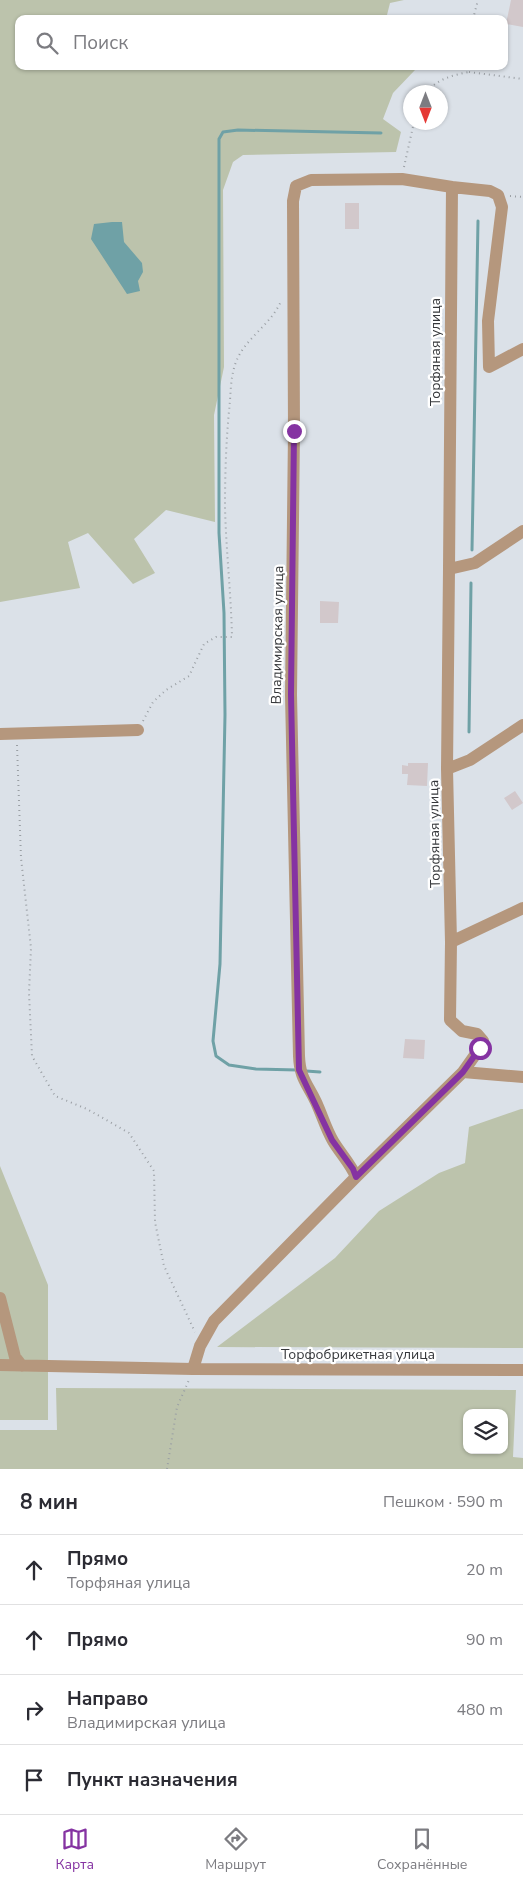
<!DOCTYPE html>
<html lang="ru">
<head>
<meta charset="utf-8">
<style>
  body { margin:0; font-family:"Nunito Sans",sans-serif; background:#f7f7f7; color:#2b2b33 }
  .controls { position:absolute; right:15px; bottom:15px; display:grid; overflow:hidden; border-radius:10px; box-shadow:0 1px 4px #0004 }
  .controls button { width:45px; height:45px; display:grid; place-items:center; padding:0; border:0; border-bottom:1px solid #e1e1e2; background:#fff; color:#2b2b33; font:25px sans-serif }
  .compass { position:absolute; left:403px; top:85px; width:45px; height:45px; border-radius:50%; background:#fff; box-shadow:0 1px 4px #0004; rotate:180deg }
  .stop { position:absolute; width:15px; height:15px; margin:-11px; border:4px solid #8533a2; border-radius:50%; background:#fff }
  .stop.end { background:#8533a2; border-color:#fff; box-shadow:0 1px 5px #0008 }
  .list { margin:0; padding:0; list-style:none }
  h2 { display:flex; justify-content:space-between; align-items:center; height:65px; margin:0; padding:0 20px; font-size:21px }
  h2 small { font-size:16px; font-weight:400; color:#7c7c81 }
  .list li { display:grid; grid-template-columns:32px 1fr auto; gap:15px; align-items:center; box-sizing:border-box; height:70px; padding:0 20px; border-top:1px solid #e1e1e2 }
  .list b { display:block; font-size:19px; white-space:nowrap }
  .list p { margin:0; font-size:16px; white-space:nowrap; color:#7c7c81 }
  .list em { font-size:16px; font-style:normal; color:#7c7c81 }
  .icon { flex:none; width:28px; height:28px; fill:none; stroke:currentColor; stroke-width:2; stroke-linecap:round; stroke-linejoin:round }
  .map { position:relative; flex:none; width:523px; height:1469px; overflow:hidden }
  .search { position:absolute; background:#fff; box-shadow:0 1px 4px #0004; left:15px; right:15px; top:15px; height:55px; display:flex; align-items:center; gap:12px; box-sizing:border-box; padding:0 18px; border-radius:10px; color:#7c7c81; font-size:19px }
  .sheet { height:345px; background:#fff }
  nav { display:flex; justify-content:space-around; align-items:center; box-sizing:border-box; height:70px; border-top:1px solid #e1e1e2; background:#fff; font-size:14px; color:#7c7c81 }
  nav a { display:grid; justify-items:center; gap:2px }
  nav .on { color:#8533a2 }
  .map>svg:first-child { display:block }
  .green { fill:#bcc3ac; fill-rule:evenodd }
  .water { fill:#6fa1a6 }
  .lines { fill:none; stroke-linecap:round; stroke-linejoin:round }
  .stream { stroke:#6fa1a6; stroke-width:3 }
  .building { fill:#d2c8cb }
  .path { stroke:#9a9fa4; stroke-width:2; stroke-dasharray:1 4; stroke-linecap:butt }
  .minor { stroke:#b5977d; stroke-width:12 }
  .route { stroke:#8533a2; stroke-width:6 }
  .labels { text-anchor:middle; stroke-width:4.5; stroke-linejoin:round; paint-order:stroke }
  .street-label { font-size:14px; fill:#36383b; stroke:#fff }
</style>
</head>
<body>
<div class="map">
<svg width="523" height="1469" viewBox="0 0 523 1469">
  <rect width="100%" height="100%" fill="#dbe1e8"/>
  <!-- green -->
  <path class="green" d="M 0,0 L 404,0 L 390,3 L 386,19 L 19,19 L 19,66 L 411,66 L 415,70 L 393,93 L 383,119 L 401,132 L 396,152 L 243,155 L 233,162 L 223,190 L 224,367 L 214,415 L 215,522 L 166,510 L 134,539 L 155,573 L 133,584 L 88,533 L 68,542 L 80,588 L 0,602 Z
    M 521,1109 L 523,1109 L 523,1348 L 217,1347 L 335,1258 L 379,1211 L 439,1173 L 465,1163 L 469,1127 Z
    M 0,1166 L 48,1285 L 48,1420 L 0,1420 Z
    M 56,1388 L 516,1390 L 513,1457 L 523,1458 L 523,1469 L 0,1469 L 0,1430 L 57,1430 ZM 467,1413 L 504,1413 L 504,1450 L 467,1450 Z"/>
  <!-- water -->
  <path class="water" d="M 112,222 L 122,222 L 124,242 L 142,263 L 143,272 L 138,281 L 140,291 L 127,294 L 91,239 L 94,224 Z"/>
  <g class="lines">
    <!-- stream -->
    <path class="stream" d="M 472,550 L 478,221
      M 469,732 L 471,583
      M 297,1070 L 256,1069 L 229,1065 L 216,1056 L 213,1041 L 220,964 L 225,715 L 224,613 L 219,533 L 219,139 L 223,132 L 238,130 L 381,133
      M 306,1071 L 320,1072"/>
  </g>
  <!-- building -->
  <path class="building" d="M 511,0 L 523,0 L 523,27 L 506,24 Z
    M 345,203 L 359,203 L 359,229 L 345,229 Z
    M 320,601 L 339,602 L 338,623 L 320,623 Z
    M 408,763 L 428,763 L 427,786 L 407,785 L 408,774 L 402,774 L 402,765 L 408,766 Z
    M 515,791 L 523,803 L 512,810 L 504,798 Z
    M 405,1039 L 425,1040 L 424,1059 L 403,1058 Z"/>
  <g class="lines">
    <!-- path -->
    <path class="path" d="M 473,19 L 478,0
      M 469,72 L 523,79
      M 427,92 C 437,79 453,75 469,72 L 469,66
      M 404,167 L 414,122
      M 510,196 L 523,197
      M 143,721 L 153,702 L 166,690 L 189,676 L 204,644 L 216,637 L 232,637 C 231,593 226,550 225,507 C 225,475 226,443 229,411 C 231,395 230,377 236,362 C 245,338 271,325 281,301
      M 17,745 L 21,858 L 31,948 L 29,993 L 32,1056 L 55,1096 L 87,1109 L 129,1133 L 154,1171 L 155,1222 L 164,1266 L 195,1332
      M 167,1469 L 177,1407 L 189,1380"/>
    <!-- minor -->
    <path class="minor" d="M 452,187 L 490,191 L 498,195 L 502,207 L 488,321 L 489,367 L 523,349
      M 0,734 L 138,730
      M 447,769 L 470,760 L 523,725
      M 451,942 L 523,908
      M 463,1072 L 523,1077
      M 356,1177 C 351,1164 340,1153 333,1141 C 326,1129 322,1115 316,1102 C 307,1083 300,1079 299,1056 L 291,695 L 294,431 L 293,201 L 296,186 L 311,180 L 402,179 L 452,187 L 449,569
      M 0,1298 L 15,1357 L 22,1366
      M 0,1365 L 193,1369 L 523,1370
      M 193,1369 L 200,1346 L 214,1321 L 356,1177 L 463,1072 L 480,1048 L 483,1041 L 477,1034 L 462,1031 L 450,1020 L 451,942 L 447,769 L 449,569 L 475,563 L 523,531"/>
  </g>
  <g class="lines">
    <!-- route -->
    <path class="route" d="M 294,431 L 291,694 L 299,1070 L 332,1140 L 353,1169 L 356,1177 L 463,1072 L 480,1048"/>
  </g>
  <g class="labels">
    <!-- street labels -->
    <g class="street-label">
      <text transform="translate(435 352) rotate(-90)" y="5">Торфяная улица</text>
      <text transform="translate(277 635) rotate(-89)" y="5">Владимирская улица</text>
      <text transform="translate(434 834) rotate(-91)" y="5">Торфяная улица</text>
      <text x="358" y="1359">Торфобрикетная улица</text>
    </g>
  </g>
</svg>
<div class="controls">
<button><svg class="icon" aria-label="layers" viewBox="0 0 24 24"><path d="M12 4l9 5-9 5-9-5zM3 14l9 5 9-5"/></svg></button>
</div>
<svg class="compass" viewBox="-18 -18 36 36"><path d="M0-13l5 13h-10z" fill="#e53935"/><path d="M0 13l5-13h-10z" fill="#7c7c81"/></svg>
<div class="stop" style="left:480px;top:1048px"></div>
<div class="stop end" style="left:294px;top:431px"></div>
<div class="search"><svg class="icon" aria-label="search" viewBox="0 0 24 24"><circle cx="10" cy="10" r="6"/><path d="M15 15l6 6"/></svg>Поиск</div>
</div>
<section class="sheet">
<h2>8 мин<small>Пешком · 590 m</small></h2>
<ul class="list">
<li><svg class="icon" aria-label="ahead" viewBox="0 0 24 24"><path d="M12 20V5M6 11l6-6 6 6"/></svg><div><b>Прямо</b><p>Торфяная улица</p></div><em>20 m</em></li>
<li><svg class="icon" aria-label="ahead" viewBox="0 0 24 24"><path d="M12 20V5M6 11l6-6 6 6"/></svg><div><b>Прямо</b></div><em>90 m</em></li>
<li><svg class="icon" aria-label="right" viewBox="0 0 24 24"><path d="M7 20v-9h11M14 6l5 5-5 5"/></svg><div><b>Направо</b><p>Владимирская улица</p></div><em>480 m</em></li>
<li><svg class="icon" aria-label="arrive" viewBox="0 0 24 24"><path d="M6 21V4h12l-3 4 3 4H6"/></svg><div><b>Пункт назначения</b></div></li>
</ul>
</section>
<nav>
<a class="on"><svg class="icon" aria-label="map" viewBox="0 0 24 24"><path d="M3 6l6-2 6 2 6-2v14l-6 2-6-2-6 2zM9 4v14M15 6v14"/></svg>Карта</a>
<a><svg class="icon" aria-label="directions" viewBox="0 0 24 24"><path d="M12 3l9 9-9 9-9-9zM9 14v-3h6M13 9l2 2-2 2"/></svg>Маршрут</a>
<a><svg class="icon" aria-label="saved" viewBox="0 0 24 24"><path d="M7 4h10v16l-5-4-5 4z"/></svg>Сохранённые</a>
</nav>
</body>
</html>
